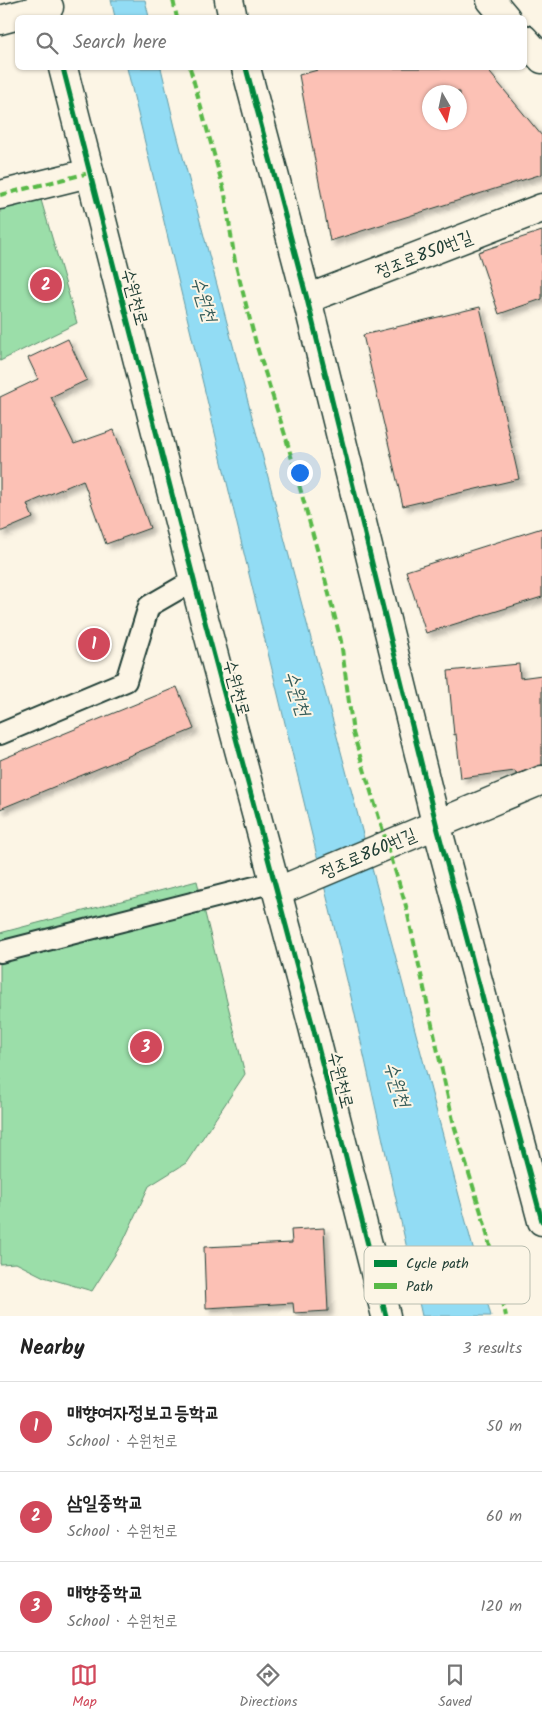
<!DOCTYPE html>
<html lang="en">
<head>
<meta charset="utf-8">
<style>
  body { margin:0; font-family:Kalam,"Poor Story",sans-serif; background:#f6f6f6; color:#222 }
  .compass { position:absolute; left:422px; top:85px; width:45px; height:45px; border-radius:50%; background:#fff; box-shadow:0 1px 4px #0004; rotate:171deg }
  .you { position:absolute; left:299px; top:472px; width:18px; height:18px; margin:-12px; border:4px solid #fff; border-radius:50%; background:#1a73e8; box-shadow:0 0 0 8px #1a73e833 }
  .badge { display:grid; place-items:center; width:32px; height:32px; border-radius:50%; background:#d1495b; color:#fff; font-size:16px; font-weight:700 }
  .pin { position:absolute; translate:-50% -50%; border:2px solid #fff; box-shadow:0 1px 5px #0006 }
  .list { margin:0; padding:0; list-style:none }
  h2 { display:flex; justify-content:space-between; align-items:center; height:65px; margin:0; padding:0 20px; font-size:21px }
  h2 small { font-size:16px; font-weight:400; color:#767676 }
  .list li { display:grid; grid-template-columns:32px 1fr auto; gap:15px; align-items:center; box-sizing:border-box; height:90px; padding:0 20px; border-top:1px solid #e0e0e0 }
  .list b { display:block; font-size:19px; white-space:nowrap }
  .list p { margin:0; font-size:16px; white-space:nowrap; color:#767676 }
  .list em { font-size:16px; font-style:normal; color:#767676 }
  .icon { flex:none; width:28px; height:28px; fill:none; stroke:currentColor; stroke-width:2; stroke-linecap:round; stroke-linejoin:round }
  .map { position:relative; flex:none; width:542px; height:1316px; overflow:hidden }
  .search { position:absolute; background:#fff; box-shadow:0 1px 4px #0004; left:15px; right:15px; top:15px; height:55px; display:flex; align-items:center; gap:12px; box-sizing:border-box; padding:0 18px; border-radius:8px; color:#767676; font-size:19px }
  .sheet { height:335px; background:#fff }
  nav { display:flex; justify-content:space-around; align-items:center; box-sizing:border-box; height:70px; border-top:1px solid #e0e0e0; background:#fff; font-size:14px; color:#767676 }
  nav a { display:grid; justify-items:center; gap:2px }
  nav .on { color:#d1495b }
  .map>svg:first-child { display:block }
  .green { fill:#9bdea9; stroke:#5d8e6e }
  .water { fill:#92dcf4; stroke:#649ca7 }
  .building { fill:#fcc1b5; stroke:#1f3d34; fill-rule:evenodd; filter:url(#shadow) }
  .lines { fill:none; stroke-linecap:round; stroke-linejoin:round }
  .service-casing { stroke:#1f3d34; stroke-width:24 }
  .minor-casing { stroke:#1f3d34; stroke-width:31 }
  .service { stroke:#fcf5e5; stroke-width:20 }
  .minor { stroke:#fcf5e5; stroke-width:28 }
  .quiet { stroke:#58b947; stroke-width:4; stroke-dasharray:8 4; stroke-linecap:butt }
  .cycleway-casing { stroke:#fcf5e5; stroke-width:8 }
  .cycleway { stroke:#00873e; stroke-width:5 }
  .labels { text-anchor:middle; stroke-width:4; stroke-linejoin:round; paint-order:stroke }
  .street-label { font-size:18px; fill:#1f3d34; stroke:#fcf5e5 }
  .water-label { font-size:19px; font-style:italic; fill:#365d5a; stroke:#fcf5e5 }
  .key { fill:#fcf5e5; stroke:#babeb0; stroke-width:1 }
  .key-label { font-size:14px; fill:#1f3d34 }
</style>
</head>
<body>
<div class="map">
<svg width="542" height="1316" viewBox="0 0 542 1316">
  <defs>
    <filter id="shadow"><feDropShadow dx="4.5" dy="4.5" stdDeviation="2.5" flood-color="#0004"/></filter>
  </defs>
  <rect width="100%" height="100%" fill="#fcf5e5"/>
  <filter id="ink" filterUnits="userSpaceOnUse"><feTurbulence type="fractalNoise" baseFrequency=".02" numOctaves="2"/><feDisplacementMap in="SourceGraphic" scale="10" xChannelSelector="R" yChannelSelector="G"/><feConvolveMatrix kernelMatrix="1 2 1 2 8 2 1 2 1" color-interpolation-filters="sRGB"/></filter>
  <g filter="url(#ink)">
    <!-- green -->
    <path class="green" d="M 34,176 L 77,323 L 0,361 L 0,187 Z
      M 197,881 L 245,1074 L 186,1163 L 149,1186 L 123,1242 L 92,1291 L 44,1277 L 16,1263 L 0,1264 L 0,933 Z"/>
    <!-- water -->
    <path class="water" d="M 111,0 L 145,0 L 149,17 L 115,17 Z
      M 127,68 L 161,68 L 175,127 L 491,1316 L 422,1316 L 351,997 Z"/>
    <!-- building -->
    <path class="building" d="M 325,68 L 486,68 L 542,136 L 542,174 L 330,241 L 299,75 ZM 430,92 L 460,92 L 460,122 L 430,122 Z
      M 542,231 L 542,299 L 499,314 L 478,252 Z
      M 480,307 L 519,479 L 403,506 L 363,335 Z
      M 68,339 L 87,380 L 51,397 L 74,444 L 114,430 L 150,528 L 106,544 L 83,480 L 27,504 L 33,518 L 0,532 L 0,397 L 38,379 L 28,358 Z
      M 542,528 L 542,597 L 426,633 L 406,571 Z
      M 519,664 L 520,678 L 542,675 L 542,765 L 516,774 L 515,771 L 461,778 L 456,734 L 454,735 L 448,671 Z
      M 177,687 L 194,729 L 0,809 L 0,760 Z
      M 324,1228 L 328,1311 L 294,1313 L 293,1303 L 206,1308 L 204,1247 L 292,1243 L 291,1230 Z"/>
    <g class="lines">
      <defs>
        <path id="service" d="M 0,734 L 126,681 L 149,606 L 194,580
          M 0,952 L 274,882"/>
        <path id="minor" d="M 229,0 L 233,18
          M 491,0 L 506,18
          M 0,20 L 49,7
          M 524,39 L 542,59
          M 63,68 L 197,592 L 313,1027 L 386,1316
          M 246,68 L 307,299 L 436,823 L 542,1221
          M 0,195 L 89,173
          M 307,299 L 542,208
          M 276,890 L 288,887 L 542,780"/>
      </defs>
      <!-- service casing -->
      <use href="#service" class="service-casing"/>
      <!-- minor casing -->
      <use href="#minor" class="minor-casing"/>
      <!-- service -->
      <use href="#service" class="service"/>
      <!-- minor -->
      <use href="#minor" class="minor"/>
      <!-- quiet -->
      <path class="quiet" d="M 173,0 L 177,18
        M 190,68 L 225,194 L 235,262 L 257,347 L 286,438 L 322,567 L 341,641 L 353,733 L 406,906 L 454,1125 L 485,1225 L 506,1316
        M 0,195 L 89,173"/>
      <defs>
        <path id="cycleway" d="M 63,68 L 197,592 L 313,1027 L 386,1316
          M 246,68 L 307,299 L 436,823 L 542,1221"/>
      </defs>
      <!-- cycleway casing -->
      <use href="#cycleway" class="cycleway-casing"/>
      <!-- cycleway -->
      <use href="#cycleway" class="cycleway"/>
    </g>
  </g>
  <g class="labels">
    <!-- street labels -->
    <g class="street-label">
      <text transform="translate(424 254) rotate(-21)" y="6">정조로850번길</text>
      <text transform="translate(135 297) rotate(75)" y="6">수원천로</text>
      <text transform="translate(237 688) rotate(75)" y="6">수원천로</text>
      <text transform="translate(368 853) rotate(-23)" y="6">정조로860번길</text>
      <text transform="translate(341 1080) rotate(76)" y="6">수원천로</text>
    </g>
    <!-- water labels -->
    <g class="water-label">
      <text transform="translate(205 299) rotate(73)" y="7">수원천</text>
      <text transform="translate(298 693) rotate(72)" y="7">수원천</text>
      <text transform="translate(398 1084) rotate(72)" y="7">수원천</text>
    </g>
  </g>
  <!-- legend -->
  <rect x="364" y="1246" width="166" height="58" rx="8" class="key"/>
  <rect x="374" y="1260" width="23" height="7" fill="#00873e"/>
  <rect x="374" y="1283" width="23" height="6" fill="#58b947"/>
  <g class="key-label">
    <text x="406" y="1268">Cycle path</text>
    <text x="406" y="1291">Path</text>
  </g>
</svg>
<svg class="compass" viewBox="-18 -18 36 36"><path d="M0-13l5 13h-10z" fill="#e53935"/><path d="M0 13l5-13h-10z" fill="#767676"/></svg>
<div class="you"></div>
<div class="pin badge" style="left:94px;top:644px">1</div>
<div class="pin badge" style="left:46px;top:285px">2</div>
<div class="pin badge" style="left:146px;top:1047px">3</div>
<div class="search"><svg class="icon" aria-label="search" viewBox="0 0 24 24"><circle cx="10" cy="10" r="6"/><path d="M15 15l6 6"/></svg>Search here</div>
</div>
<section class="sheet">
<h2>Nearby<small>3 results</small></h2>
<ul class="list">
<li><span class="badge">1</span><div><b>매향여자정보고등학교</b><p>School · 수원천로</p></div><em>50 m</em></li>
<li><span class="badge">2</span><div><b>삼일중학교</b><p>School · 수원천로</p></div><em>60 m</em></li>
<li><span class="badge">3</span><div><b>매향중학교</b><p>School · 수원천로</p></div><em>120 m</em></li>
</ul>
</section>
<nav>
<a class="on"><svg class="icon" aria-label="map" viewBox="0 0 24 24"><path d="M3 6l6-2 6 2 6-2v14l-6 2-6-2-6 2zM9 4v14M15 6v14"/></svg>Map</a>
<a><svg class="icon" aria-label="directions" viewBox="0 0 24 24"><path d="M12 3l9 9-9 9-9-9zM9 14v-3h6M13 9l2 2-2 2"/></svg>Directions</a>
<a><svg class="icon" aria-label="saved" viewBox="0 0 24 24"><path d="M7 4h10v16l-5-4-5 4z"/></svg>Saved</a>
</nav>
</body>
</html>
